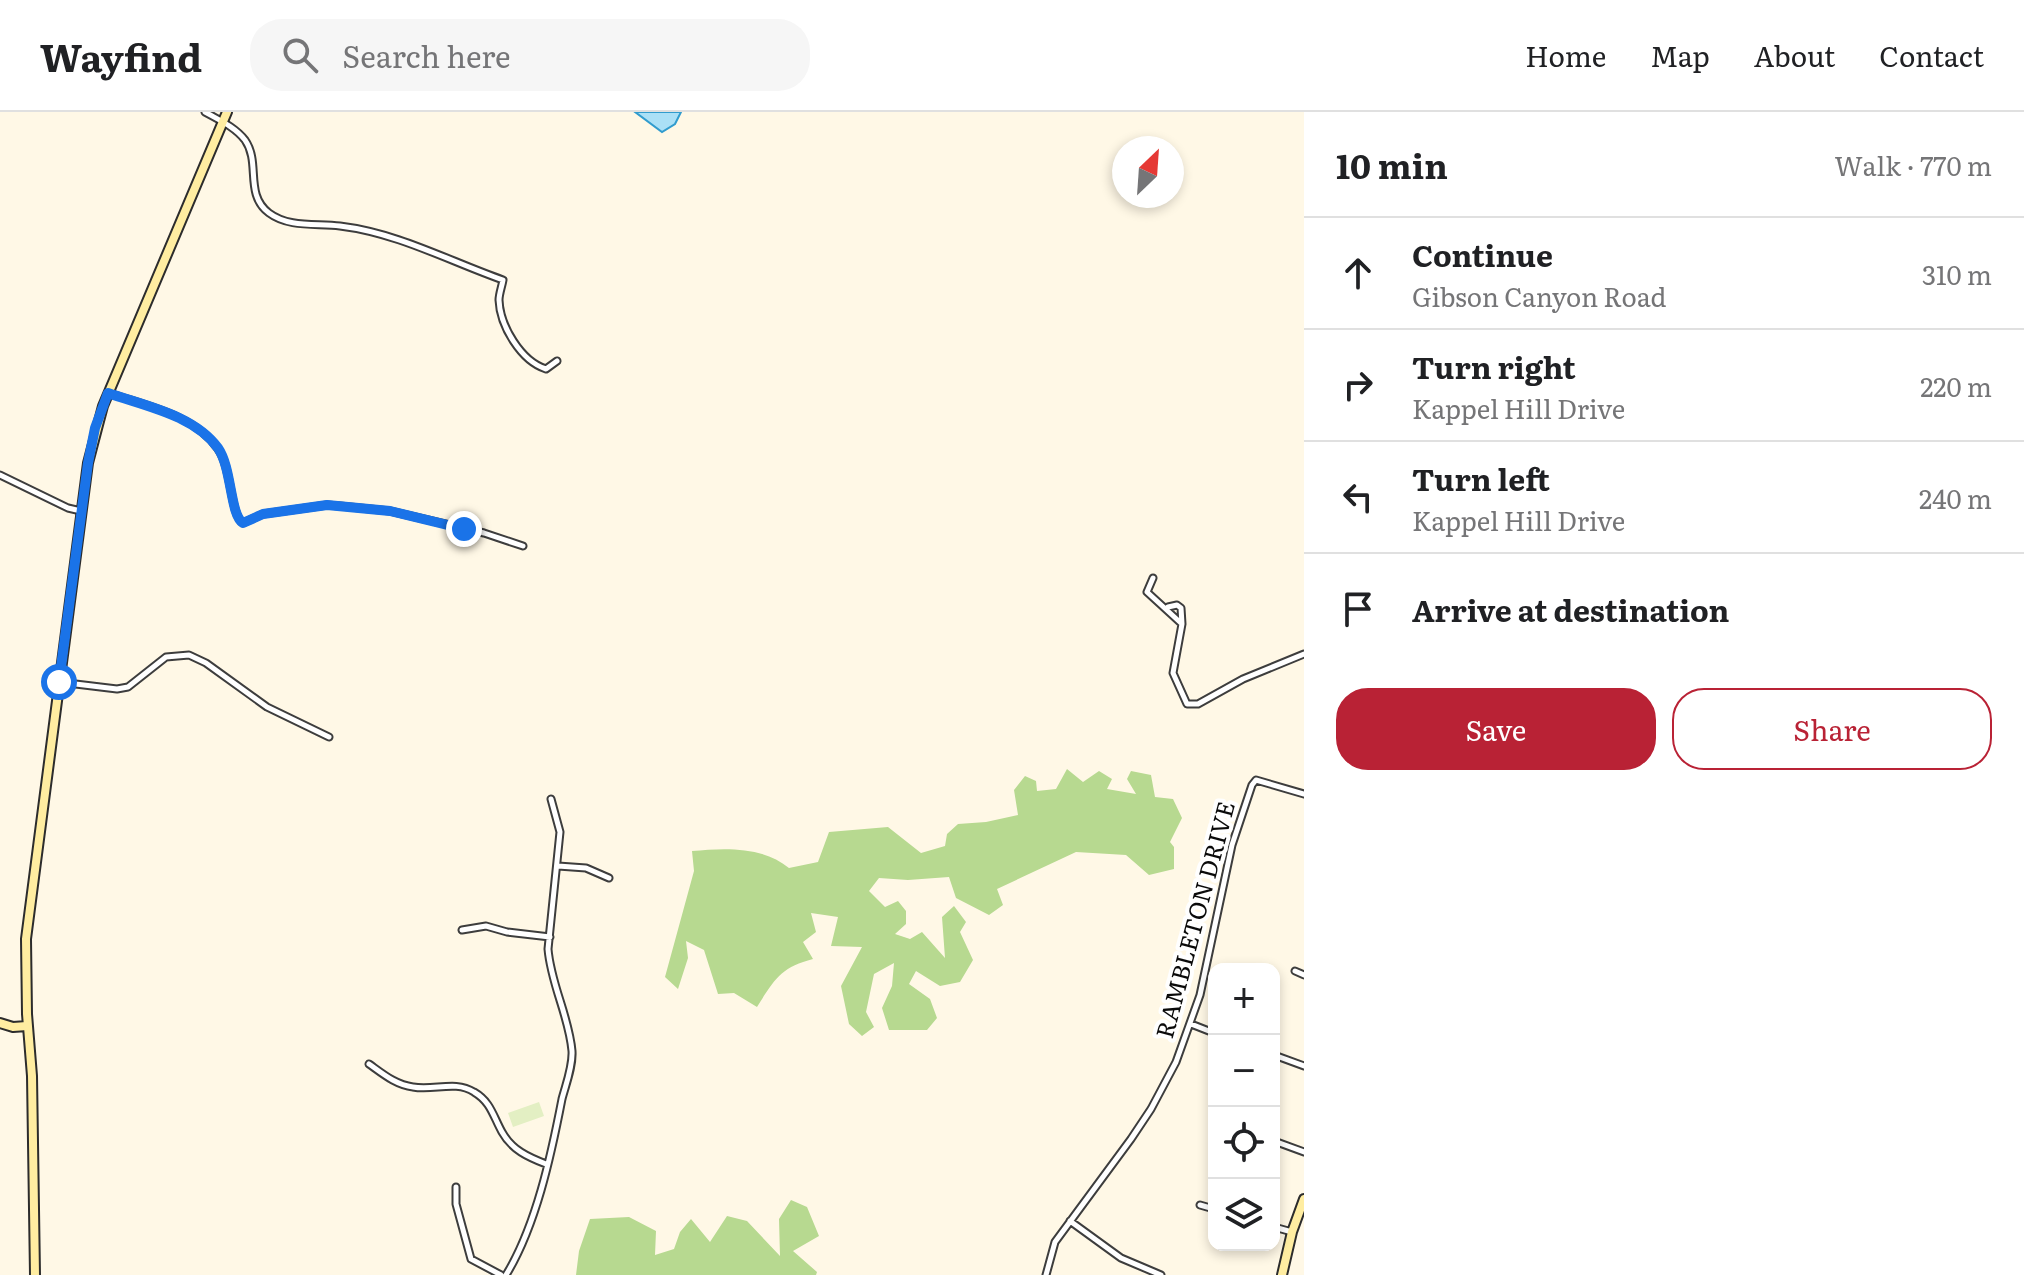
<!DOCTYPE html>
<html lang="en">
<head>
<meta charset="utf-8">
<style>
  body { margin:0; font-family:Literata,serif; background:#f6f6f6; color:#202124 }
  .controls { position:absolute; right:24px; bottom:24px; display:grid; overflow:hidden; border-radius:16px; box-shadow:0 4px 12px #0003 }
  .controls button { width:72px; height:72px; display:grid; place-items:center; padding:0; border:0; border-bottom:2px solid #e0e0e0; background:#fff; color:#202124; font:40px sans-serif }
  .compass { position:absolute; left:1112px; top:24px; width:72px; height:72px; border-radius:50%; background:#fff; box-shadow:0 4px 12px #0003; rotate:25deg }
  .stop { position:absolute; width:24px; height:24px; margin:-18px; border:6px solid #1a73e8; border-radius:50%; background:#fff }
  .stop.end { background:#1a73e8; border-color:#fff; box-shadow:0 2px 8px #0008 }
  .list { margin:0; padding:0; list-style:none }
  h2 { display:flex; justify-content:space-between; align-items:center; height:104px; margin:0; padding:0 32px; font-size:34px }
  h2 small { font-size:26px; font-weight:400; color:#757577 }
  .list li { display:grid; grid-template-columns:52px 1fr auto; gap:24px; align-items:center; box-sizing:border-box; height:112px; padding:0 32px; border-top:2px solid #e0e0e0 }
  .list b { display:block; font-size:30px; white-space:nowrap }
  .list p { margin:0; font-size:26px; white-space:nowrap; color:#757577 }
  .list em { font-size:26px; font-style:normal; color:#757577 }
  .actions { display:flex; gap:16px; padding:24px 32px }
  .actions a { flex:1; padding:18px 0; border:2px solid #b92235; border-radius:32px; text-align:center; font-size:28px; color:#b92235 }
  .actions .main { background:#b92235; color:#fff }
  .icon { flex:none; width:44px; height:44px; fill:none; stroke:currentColor; stroke-width:2; stroke-linecap:round; stroke-linejoin:round }
  .map { position:relative; flex:none; width:1304px; height:1163px; overflow:hidden }
  header { display:flex; align-items:center; gap:48px; box-sizing:border-box; height:112px; padding:0 40px; background:#fff; border-bottom:2px solid #e0e0e0 }
  header strong { font-size:38px }
  nav { display:flex; gap:44px; margin-inline-start:auto; font-size:28px }
  .search { width:560px; height:72px; background:#f6f6f6; display:flex; align-items:center; gap:20px; box-sizing:border-box; padding:0 28px; border-radius:32px; color:#757577; font-size:30px }
  main { display:flex }
  aside { flex:1; background:#fff }
  .map>svg:first-child { display:block }
  .forest { fill:#b7d990 }
  .pitch { fill:#e3efc3 }
  .water { fill:#abe0f6; stroke:#319cce; stroke-width:2 }
  .lines { fill:none; stroke-linecap:round; stroke-linejoin:round }
  .street-casing { stroke:#3d3d3d; stroke-width:9 }
  .secondary-casing { stroke:#2c2c2c; stroke-width:12 }
  .street { stroke:#fff; stroke-width:5 }
  .secondary { stroke:#ffeda1; stroke-width:8 }
  .route { stroke:#1a73e8; stroke-width:10 }
  .labels { text-anchor:middle; stroke-width:8; stroke-linejoin:round; paint-order:stroke }
  .street-label { font-size:24px; fill:#0a0a0a; stroke:#fff }
</style>
</head>
<body>
<header>
<strong>Wayfind</strong>
<div class="search"><svg class="icon" aria-label="search" viewBox="0 0 24 24"><circle cx="10" cy="10" r="6"/><path d="M15 15l6 6"/></svg>Search here</div>
<nav><a>Home</a><a>Map</a><a>About</a><a>Contact</a></nav>
</header>
<main>
<div class="map">
<svg width="1304" height="1163" viewBox="0 0 1304 1163">
  <rect width="100%" height="100%" fill="#fff8e6"/>
  <!-- forest -->
  <path class="forest" d="M 1067,657 L 1083,670 L 1099,659 L 1112,667 L 1107,677 L 1136,682 L 1127,667 L 1131,659 L 1151,663 L 1155,685 L 1173,687 L 1182,706 L 1170,730 L 1174,735 L 1174,757 L 1149,763 L 1126,743 L 1076,740 L 997,777 L 1003,793 L 989,803 L 956,786 L 949,765 L 908,768 L 879,766 L 869,779 L 885,795 L 898,789 L 906,799 L 906,812 L 895,822 L 910,827 L 922,820 L 945,846 L 942,805 L 954,794 L 966,810 L 960,820 L 973,848 L 960,870 L 940,874 L 916,859 L 909,872 L 930,887 L 937,906 L 927,918 L 889,918 L 882,896 L 892,874 L 894,851 L 874,862 L 866,900 L 874,915 L 862,924 L 849,912 L 841,874 L 862,835 L 831,834 L 838,805 L 811,801 L 816,820 L 803,830 L 813,847 C 781,855 774,868 757,895 L 734,881 L 718,882 L 704,838 L 686,829 L 688,846 L 678,877 L 665,865 L 694,759 L 692,739 C 725,736 762,734 789,756 L 818,750 L 829,720 L 888,715 L 921,741 L 945,734 L 947,722 L 958,712 L 986,710 L 1018,703 L 1014,678 L 1025,664 L 1036,669 L 1037,679 L 1056,677 Z
    M 791,1088 L 807,1095 L 819,1124 L 793,1139 L 817,1160 L 816,1163 L 576,1163 L 579,1139 L 590,1107 L 629,1105 L 656,1119 L 655,1143 L 674,1137 L 680,1120 L 691,1107 L 710,1130 L 727,1104 L 747,1109 L 780,1144 L 779,1107 Z"/>
  <!-- pitch -->
  <path class="pitch" d="M 539,990 L 544,1004 L 513,1015 L 508,1001 Z"/>
  <!-- water -->
  <path class="water" d="M 635,0 L 681,0 L 675,12 L 662,20 Z"/>
  <g class="lines">
    <defs>
      <path id="street" d="M 205,0 C 219,8 235,15 245,28 C 261,51 244,82 269,101 C 289,116 317,111 340,114 C 398,121 449,149 503,168 C 502,174 499,182 499,188 C 500,214 521,249 546,257 L 557,249
        M 109,281 C 146,294 195,303 218,337 C 232,356 230,403 243,411 L 263,402 L 327,393 L 340,394 L 390,399 L 484,421 L 523,434
        M 0,363 L 68,396 L 81,399
        M 1153,466 L 1147,480 L 1182,512 L 1173,561 L 1187,592 L 1198,592 L 1243,567 L 1304,542
        M 1168,495 L 1177,493 L 1181,496 L 1182,512
        M 59,570 L 117,577 L 128,575 L 166,545 L 189,543 L 206,551 L 267,595 L 329,625
        M 558,754 L 586,756 L 609,766
        M 462,818 L 486,814 L 507,820 L 550,825
        M 1295,859 L 1304,863
        M 1191,912 L 1214,921
        M 1274,943 L 1304,954
        M 369,952 C 383,962 396,973 413,975 C 434,979 455,968 474,980 C 491,990 493,1004 502,1020 C 512,1038 528,1045 546,1052
        M 1274,1029 L 1304,1040
        M 456,1075 L 456,1092 L 471,1147 L 501,1163
        M 1200,1093 L 1214,1097
        M 1070,1109 L 1121,1146 L 1161,1163
        M 1274,1115 L 1292,1120
        M 506,1163 C 536,1114 551,1044 562,987 C 566,972 573,954 572,939 C 569,904 551,873 548,837 L 560,720 L 551,687
        M 1046,1163 L 1055,1130 L 1131,1027 L 1151,997 L 1176,950 L 1200,883 L 1232,733 L 1252,673 L 1256,668 L 1304,682"/>
      <path id="secondary" d="M 0,911 L 13,915 L 27,914
        M 35,1163 L 32,964 L 27,902 L 26,827 L 88,351 L 103,294 L 227,0
        M 1282,1163 L 1292,1120 L 1304,1087"/>
    </defs>
    <!-- street casing -->
    <use href="#street" class="street-casing"/>
    <!-- secondary casing -->
    <use href="#secondary" class="secondary-casing"/>
    <!-- street -->
    <use href="#street" class="street"/>
    <!-- secondary -->
    <use href="#secondary" class="secondary"/>
  </g>
  <g class="lines">
    <!-- route -->
    <path class="route" d="M 59,570 L 88,351 L 95,316 L 108,281 C 145,294 194,303 218,336 C 232,356 230,403 243,411 L 263,402 L 327,393 L 390,399 L 464,417"/>
  </g>
  <g class="labels">
    <!-- street labels -->
    <g class="street-label">
      <text transform="translate(1196 808) rotate(-75)" y="8">RAMBLETON DRIVE</text>
    </g>
  </g>
</svg>
<div class="controls">
<button>+</button>
<button>−</button>
<button><svg class="icon" aria-label="locate" viewBox="0 0 24 24"><circle cx="12" cy="12" r="6"/><path d="M12 2v4M12 18v4M2 12h4M18 12h4"/></svg></button>
<button><svg class="icon" aria-label="layers" viewBox="0 0 24 24"><path d="M12 4l9 5-9 5-9-5zM3 14l9 5 9-5"/></svg></button>
</div>
<svg class="compass" viewBox="-18 -18 36 36"><path d="M0-13l5 13h-10z" fill="#e53935"/><path d="M0 13l5-13h-10z" fill="#757577"/></svg>
<div class="stop" style="left:59px;top:570px"></div>
<div class="stop end" style="left:464px;top:417px"></div>
</div>
<aside>
<h2>10 min<small>Walk · 770 m</small></h2>
<ul class="list">
<li><svg class="icon" aria-label="ahead" viewBox="0 0 24 24"><path d="M12 20V5M6 11l6-6 6 6"/></svg><div><b>Continue</b><p>Gibson Canyon Road</p></div><em>310 m</em></li>
<li><svg class="icon" aria-label="right" viewBox="0 0 24 24"><path d="M7 20v-9h11M14 6l5 5-5 5"/></svg><div><b>Turn right</b><p>Kappel Hill Drive</p></div><em>220 m</em></li>
<li><svg class="icon" aria-label="left" viewBox="0 0 24 24"><path d="M17 20v-9H6M10 6l-5 5 5 5"/></svg><div><b>Turn left</b><p>Kappel Hill Drive</p></div><em>240 m</em></li>
<li><svg class="icon" aria-label="arrive" viewBox="0 0 24 24"><path d="M6 21V4h12l-3 4 3 4H6"/></svg><div><b>Arrive at destination</b></div></li>
</ul>
<div class="actions"><a class="main">Save</a><a>Share</a></div>
</aside>
</main>
</body>
</html>
